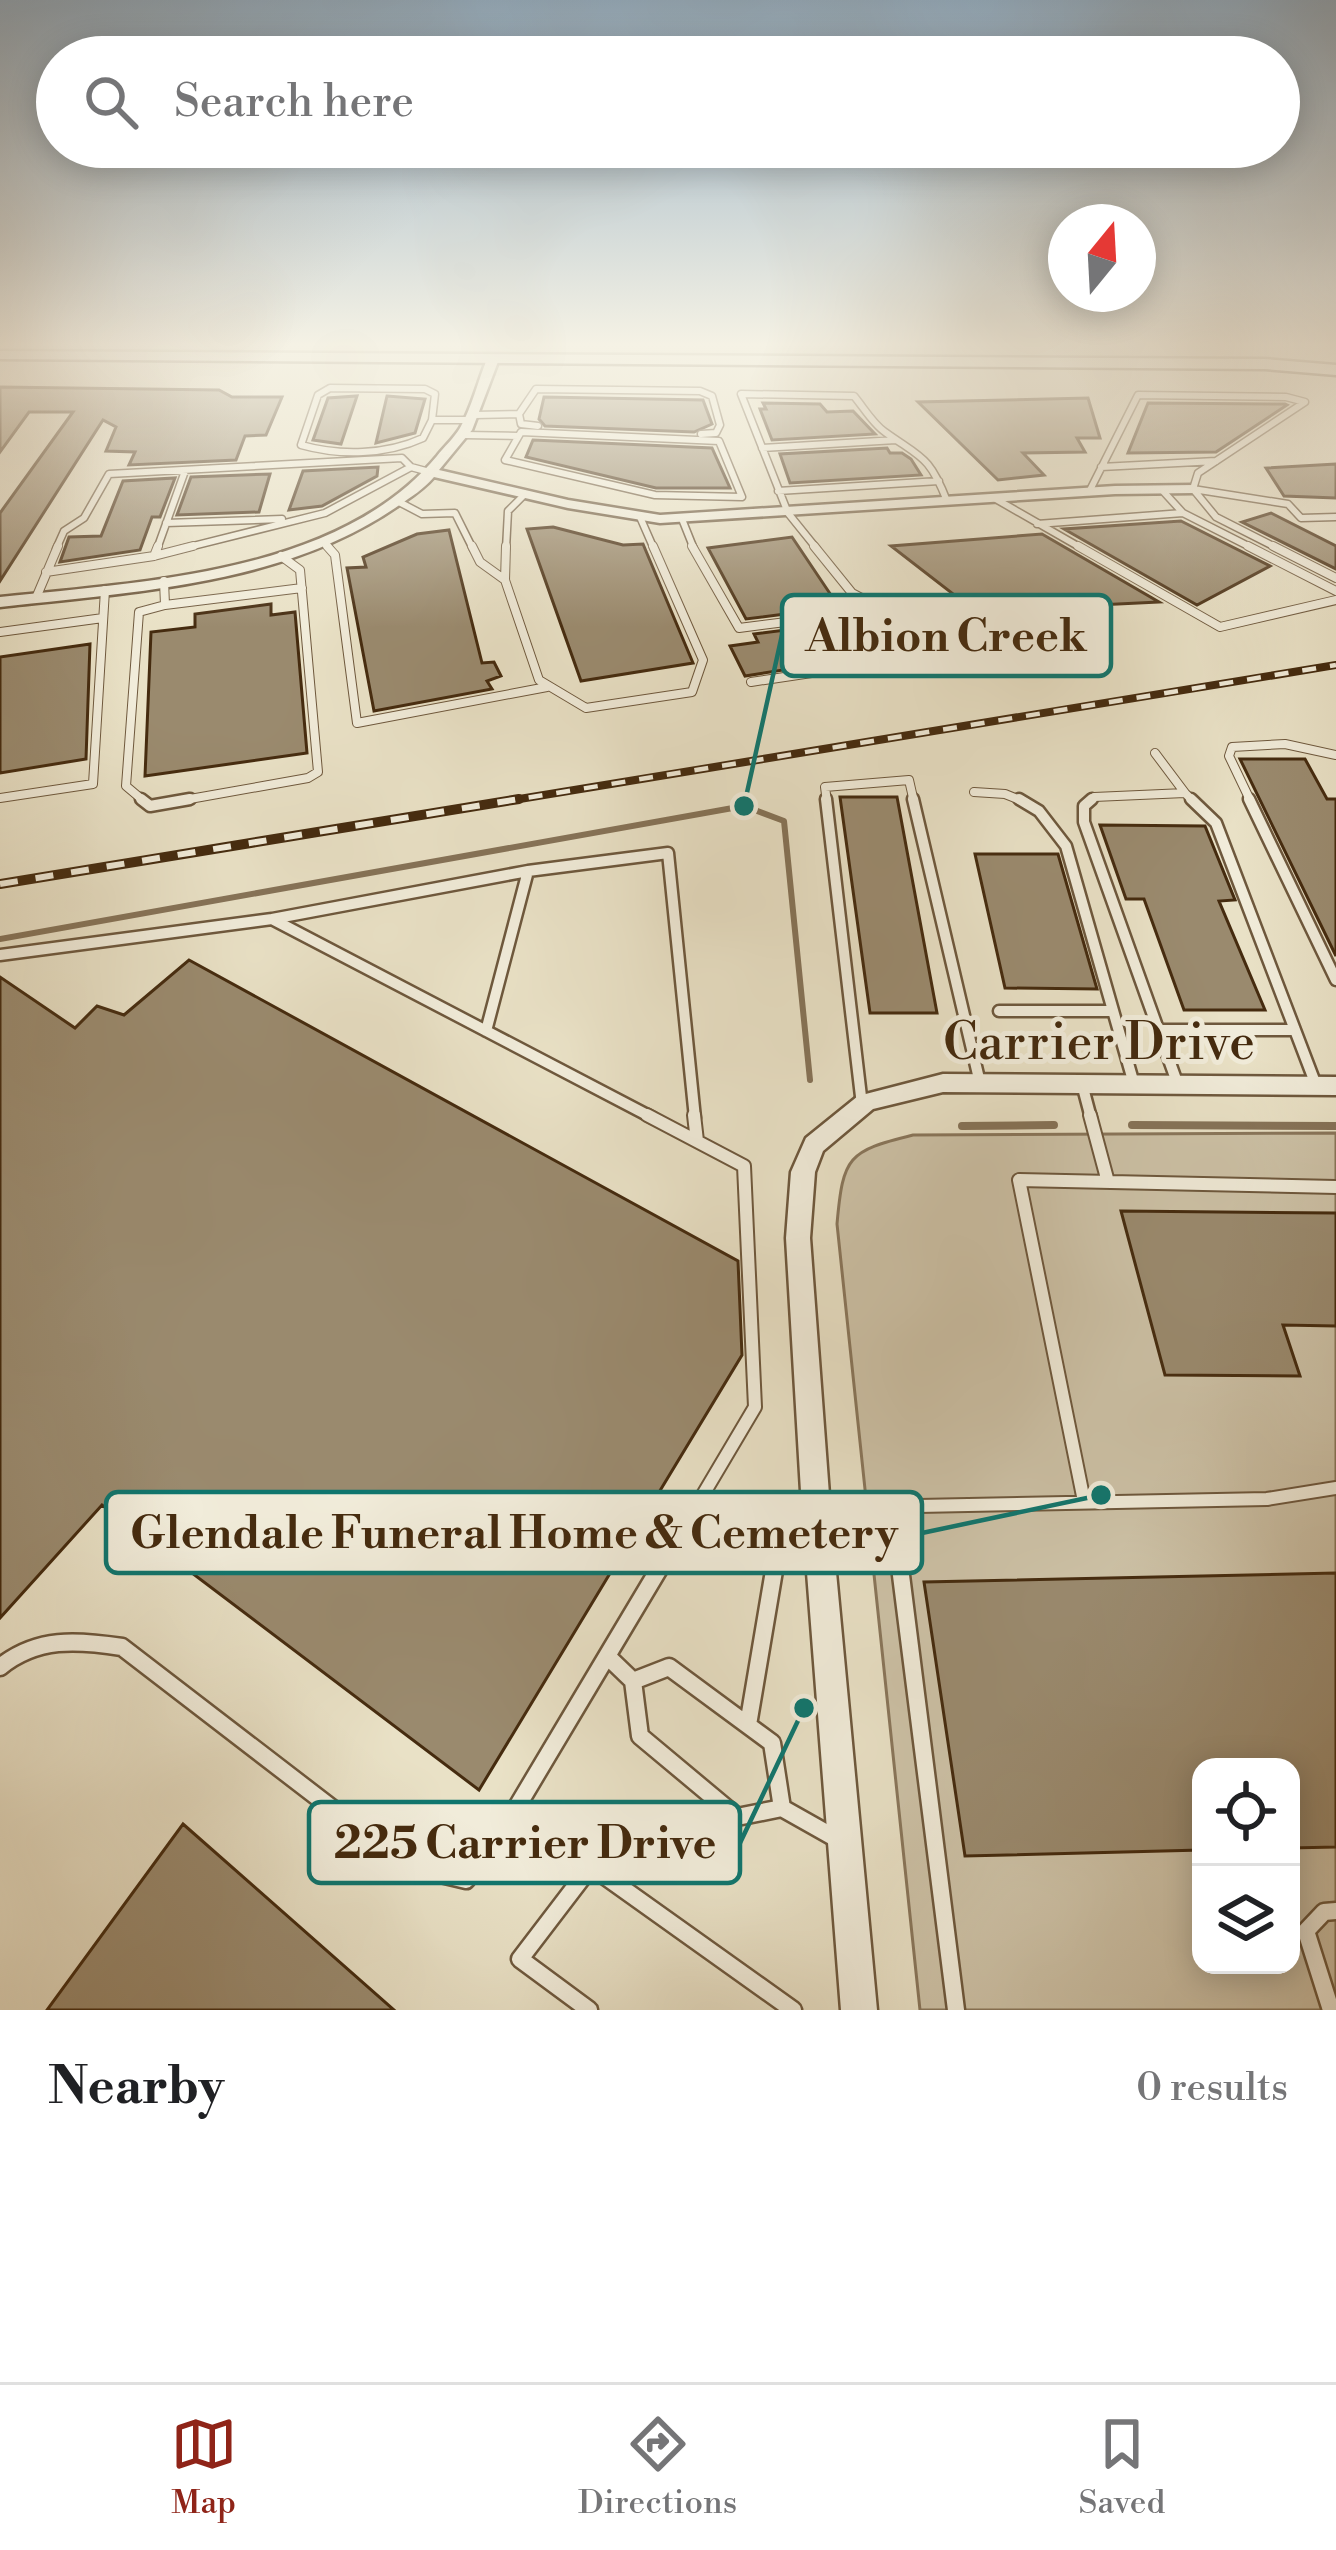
<!DOCTYPE html>
<html lang="en">
<head>
<meta charset="utf-8">
<style>
  body { margin:0; font-family:"Libre Bodoni",serif; background:#f2f2f2; color:#202124 }
  .controls { position:absolute; right:36px; bottom:36px; display:grid; overflow:hidden; border-radius:24px; box-shadow:0 6px 30px #0003 }
  .controls button { width:108px; height:108px; display:grid; place-items:center; padding:0; border:0; border-bottom:3px solid #e0e0e0; background:#fff; color:#202124; font:60px sans-serif }
  .compass { position:absolute; left:1048px; top:204px; width:108px; height:108px; border-radius:50%; background:#fff; box-shadow:0 6px 30px #0003; rotate:18deg }
  .list { margin:0; padding:0; list-style:none }
  h2 { display:flex; justify-content:space-between; align-items:center; height:156px; margin:0; padding:0 48px; font-size:51px }
  h2 small { font-size:39px; font-weight:400; color:#757577 }
  .icon { flex:none; width:66px; height:66px; fill:none; stroke:currentColor; stroke-width:2; stroke-linecap:round; stroke-linejoin:round }
  .map { position:relative; flex:none; width:1336px; height:2010px; overflow:hidden }
  .search { position:absolute; background:#fff; box-shadow:0 6px 30px #0003; left:36px; right:36px; top:36px; height:132px; display:flex; align-items:center; gap:30px; box-sizing:border-box; padding:0 42px; border-radius:66px; color:#757577; font-size:45px }
  .sheet { height:372px; background:#fff }
  nav { display:flex; justify-content:space-around; align-items:center; box-sizing:border-box; height:168px; border-top:3px solid #e0e0e0; background:#fff; font-size:33px; color:#757577 }
  nav a { display:grid; justify-items:center; gap:6px }
  nav .on { color:#8f2418 }
  .map>svg:first-child { display:block }
  .green { fill:#cdc2a7; stroke:#89765b; stroke-width:3; fill-rule:evenodd }
  .lines { fill:none; stroke-linecap:round; stroke-linejoin:round }
  .stream-far1 { stroke:#867358; stroke-width:6 }
  .stream { stroke:#867358; stroke-width:8 }
  .building { fill:#9a8a6e; stroke:#452b0f; stroke-width:3 }
  .lane-far4-casing { stroke:#6e583d; stroke-width:9 }
  .lane-far3-casing { stroke:#6e583d; stroke-width:10 }
  .lane-far2-casing { stroke:#6e583d; stroke-width:15 }
  .lane-far1-casing { stroke:#6e583d; stroke-width:16 }
  .lane-casing { stroke:#6e583d; stroke-width:21 }
  .street-casing { stroke:#6e583d; stroke-width:5 }
  .secondary-casing { stroke:#452b0f; stroke-width:5 }
  .lane-far4 { stroke:#f1ecda; stroke-width:6 }
  .lane-far3 { stroke:#f1ecda; stroke-width:8 }
  .lane-far2 { stroke:#f1ecda; stroke-width:10 }
  .lane-far1 { stroke:#f1ecda; stroke-width:12 }
  .lane { stroke:#f1ecda; stroke-width:16 }
  .street { fill:#f1ecda; fill-rule:evenodd }
  .secondary { fill:#f1ecda; fill-rule:evenodd }
  .rail-far1-casing { stroke:#452b0f; stroke-width:8 }
  .rail-casing { stroke:#452b0f; stroke-width:10 }
  .rail-far1 { stroke:#f1ecda; stroke-width:4.5; stroke-dasharray:14; stroke-linecap:butt }
  .rail { stroke:#f1ecda; stroke-width:6; stroke-dasharray:18; stroke-linecap:butt }
  .labels { text-anchor:middle; stroke-width:10; stroke-linejoin:round; paint-order:stroke }
  .near-street-label { font-size:51px; fill:#452b0f; stroke:#f1ecda }
  .leader { fill:none; stroke:#0f766e; stroke-width:4.5 }
  .callout-dot { fill:#0f766e; stroke:#f1ecda; stroke-width:4.5 }
  .callout { fill:#f1ecda; stroke:#0f766e; stroke-width:4.5 }
  .callout-label { font-size:45px; text-anchor:middle; font-weight:bold; fill:#452b0f }
</style>
</head>
<body>
<div class="map">
<svg width="1336" height="2010" viewBox="0 0 1336 2010">
  <rect width="100%" height="100%" fill="#e9e1c6"/>
  <filter id="stains"><feTurbulence type="fractalNoise" baseFrequency=".00167" numOctaves="4"/><feColorMatrix values="0 0 0 0 .2 0 0 0 0 .09 0 0 0 0 .02 0 0 0 .5 -.17"/></filter>
  <radialGradient id="worn" r=".72"><stop offset=".6" stop-color="#630" stop-opacity="0"/><stop offset="1" stop-color="#630" stop-opacity=".3"/></radialGradient>
  <!-- green -->
  <path class="green" d="M 1336,1133 L 1336,2010 L 920,2010 L 837,1224 C 843,1156 848,1151 913,1135 ZM 1201,1767 L 1291,1767 L 1291,1965 L 1201,1965 Z"/>
  <g class="lines">
    <!-- stream-far1 -->
    <path class="stream-far1" d="M 0,939 L 744,806 L 784,821 L 810,1080"/>
    <!-- stream -->
    <path class="stream" d="M 1132,1125 L 1336,1126
      M 962,1126 L 1054,1125"/>
  </g>
  <!-- building -->
  <path class="building" d="M 0,387 L 219,390 L 232,397 L 282,397 L 266,435 L 245,436 L 236,460 L 129,465 L 135,452 L 106,451 L 116,427 L 103,420 L 0,581 L 0,513 L 73,412 L 29,412 L 0,452 Z
    M 357,396 L 341,444 L 313,440 L 328,398 Z
    M 387,396 L 425,399 L 415,433 L 376,443 Z
    M 544,397 L 703,400 L 712,424 L 694,432 L 545,426 L 539,419 Z
    M 1088,398 L 1100,438 L 1077,438 L 1085,452 L 1023,453 L 1044,475 L 998,480 L 918,402 Z
    M 763,403 L 820,404 L 827,412 L 853,411 L 875,434 L 772,440 L 760,409 L 766,409 Z
    M 1148,403 L 1285,404 L 1287,405 L 1216,452 L 1128,453 Z
    M 533,440 L 712,448 L 730,488 L 656,488 L 526,457 Z
    M 887,448 L 890,453 L 902,453 L 911,459 L 921,475 L 790,483 L 780,454 Z
    M 1336,464 L 1336,498 L 1284,496 L 1266,468 Z
    M 378,467 L 377,476 L 322,506 L 289,510 L 303,471 Z
    M 270,474 L 259,512 L 177,515 L 191,477 Z
    M 175,478 L 160,517 L 152,517 L 140,550 L 60,562 L 69,537 L 101,536 L 123,481 Z
    M 1271,513 L 1336,546 L 1336,569 L 1242,522 Z
    M 1181,521 L 1270,566 L 1197,605 L 1064,529 Z
    M 553,527 L 623,545 L 643,544 L 693,663 L 581,681 L 527,529 Z
    M 449,530 L 482,663 L 494,662 L 501,676 L 487,681 L 492,689 L 374,711 L 347,568 L 366,567 L 363,557 L 417,534 Z
    M 1042,534 L 1159,602 L 1077,606 L 1060,598 L 1002,604 L 1013,614 L 984,618 L 891,546 Z
    M 792,537 L 839,607 L 746,619 L 708,548 Z
    M 271,604 L 271,615 L 295,612 L 307,753 L 145,776 L 151,632 L 195,627 L 195,614 Z
    M 848,622 L 852,628 L 887,623 L 893,631 L 903,629 L 918,649 L 745,676 L 730,646 L 758,642 L 754,634 Z
    M 90,644 L 86,759 L 0,773 L 0,657 Z
    M 1240,759 L 1305,759 L 1327,799 L 1336,799 L 1336,956 Z
    M 840,797 L 897,797 L 937,1013 L 870,1013 Z
    M 1100,825 L 1205,826 L 1235,900 L 1219,901 L 1265,1010 L 1184,1010 L 1144,899 L 1126,899 Z
    M 975,854 L 1058,854 L 1097,989 L 1005,988 Z
    M 189,960 L 738,1261 L 742,1355 L 479,1790 L 102,1505 L 0,1618 L 0,977 L 75,1028 L 97,1006 L 124,1015 Z
    M 1121,1211 L 1336,1213 L 1336,1326 L 1283,1325 L 1300,1376 L 1165,1375 Z
    M 1336,1573 L 1336,1847 L 1291,1848 L 1291,1767 L 1201,1767 L 1201,1850 L 965,1856 L 924,1582 Z
    M 183,1824 L 394,2010 L 47,2010 Z"/>
  <g class="lines">
    <defs>
      <path id="lane-far4" d="M 330,388 L 425,389 L 435,394 L 432,420 L 423,438 C 386,455 340,456 301,445 L 318,395 Z
        M 519,414 L 521,424 L 538,426
        M 475,415 L 519,414 L 536,389 L 700,391 L 712,396 L 720,425 L 716,433 L 701,434
        M 432,420 L 472,420
        M 521,432 L 719,441 L 742,497 L 655,495 L 505,460 Z
        M 465,435 L 518,436
        M 762,448 L 896,440
        M 1101,467 L 1216,461
        M 1193,489 L 1216,517 L 1279,549
        M 1193,489 L 1288,504 L 1301,518 L 1336,517
        M 1162,490 L 1183,513 L 1254,549
        M 778,491 L 939,481
        M 1089,492 L 1138,395 L 1286,397 L 1305,402 L 1198,473 L 1193,489
        M 994,498 L 1083,549
        M 399,502 L 422,514 L 455,513 L 473,549
        M 640,517 L 654,549
        M 682,519 L 694,549
        M 166,523 L 282,519
        M 1037,524 L 1183,513
        M 323,541 L 330,549
        M 56,549 L 64,531 L 84,518 L 109,474 L 402,458 L 411,467 L 433,473
        M 157,549 L 185,471
        M 181,549 L 325,513 L 411,467
        M 506,549 L 508,511 L 525,494
        M 817,549 L 788,513 L 741,394 L 854,396 C 864,408 873,424 885,432 C 921,458 929,455 947,501"/>
      <path id="lane-far3" d="M 158,546 L 154,556 L 193,546
        M 327,546 L 335,555 L 357,723 L 547,687
        M 472,546 L 480,562 L 505,580
        M 506,546 L 505,580 L 539,680 L 586,708 L 692,692 L 703,660 L 653,546
        M 692,546 L 739,628 L 881,610
        M 1078,546 L 1220,627 L 1336,600
        M 1248,546 L 1336,591
        M 1273,546 L 1336,578
        M 46,572 L 154,556
        M 36,598 L 58,546
        M 165,605 L 302,588
        M 0,632 L 103,618
        M 751,682 L 932,655 L 913,625 L 852,593 L 814,546
        M 1155,753 L 1185,793
        M 974,792 L 1005,794 L 1025,802
        M 0,798 L 93,784 L 105,590
        M 145,802 L 126,786 L 139,612 L 165,605 L 164,581
        M 173,802 L 308,778 L 318,772 L 300,570 L 281,556
        M 827,802 L 825,787 L 909,780 L 914,802
        M 1089,802 L 1094,797 L 1185,793 L 1194,802
        M 1251,802 L 1229,756 L 1232,747 L 1285,744 L 1336,755"/>
      <path id="lane-far2" d="M 141,799 L 150,806 L 190,799
        M 826,799 L 862,1105
        M 913,799 L 980,1083
        M 1019,799 L 1039,811 L 1066,846 L 1134,1084
        M 1092,799 L 1084,806 L 1084,822 L 1178,1085
        M 1191,799 L 1216,823 L 1316,1085
        M 1249,799 L 1336,980
        M 272,919 L 528,871 L 668,853 L 695,1118
        M 0,955 L 272,919 L 653,1118
        M 999,1011 L 1113,1011
        M 1158,1030 L 1294,1030
        M 486,1031 L 528,871
        M 1082,1084 L 1091,1118"/>
      <path id="lane-far1" d="M 647,1115 L 744,1166 L 755,1407 L 691,1515
        M 694,1115 L 697,1141
        M 1090,1115 L 1108,1182
        M 1084,1501 L 1019,1180 L 1336,1187
        M 892,1504 L 893,1515
        M 819,1508 L 1267,1499 L 1336,1488"/>
      <path id="lane" d="M 693,1512 L 607,1656 L 633,1681 L 640,1736 L 737,1817 L 782,1808 L 837,1839
        M 893,1512 L 956,2010
        M 0,1667 C 37,1637 77,1640 122,1647 L 407,1866 L 466,1880 L 499,1837 L 607,1656
        M 633,1681 L 669,1667 L 772,1743 L 782,1808
        M 748,1725 L 776,1559
        M 589,2010 L 520,1959 L 591,1866 L 793,2010
        M 1331,2010 L 1306,1931 L 1324,1912 L 1336,1911"/>
      <path id="street" d="M 493,355 L 499,359 L 472,430 L 439,470 L 568,500 L 660,515 L 1115,486 L 1193,485 L 1200,489 L 1193,493 L 1115,494 L 660,523 L 568,508 L 434,477 C 424,489 411,497 398,506 C 284,585 134,592 0,607 L 0,597 C 142,582 339,574 437,456 C 444,447 454,438 460,428 C 472,407 478,381 487,359 Z
        M 943,1074 L 1336,1077 L 1336,1095 L 943,1092 L 873,1109 L 823,1151 L 815,1172 L 810,1238 L 830,1508 L 877,2010 L 841,2010 L 802,1508 L 786,1238 L 791,1172 L 806,1138 L 858,1096 Z"/>
      <path id="secondary" d="M 0,351 L 1265,359 L 1336,365 L 1336,375 L 1265,369 L 0,359 Z"/>
    </defs>
    <!-- lane-far4 casing -->
    <use href="#lane-far4" class="lane-far4-casing"/>
    <!-- lane-far3 casing -->
    <use href="#lane-far3" class="lane-far3-casing"/>
    <!-- lane-far2 casing -->
    <use href="#lane-far2" class="lane-far2-casing"/>
    <!-- lane-far1 casing -->
    <use href="#lane-far1" class="lane-far1-casing"/>
    <!-- lane casing -->
    <use href="#lane" class="lane-casing"/>
    <!-- street casing -->
    <use href="#street" class="street-casing"/>
    <!-- secondary casing -->
    <use href="#secondary" class="secondary-casing"/>
    <!-- lane-far4 -->
    <use href="#lane-far4" class="lane-far4"/>
    <!-- lane-far3 -->
    <use href="#lane-far3" class="lane-far3"/>
    <!-- lane-far2 -->
    <use href="#lane-far2" class="lane-far2"/>
    <!-- lane-far1 -->
    <use href="#lane-far1" class="lane-far1"/>
    <!-- lane -->
    <use href="#lane" class="lane"/>
    <!-- street -->
    <use href="#street" class="street"/>
    <!-- secondary -->
    <use href="#secondary" class="secondary"/>
    <defs>
      <path id="rail-far1" d="M 501,802 L 1336,665"/>
      <path id="rail" d="M 0,884 L 519,799"/>
    </defs>
    <!-- rail-far1 casing -->
    <use href="#rail-far1" class="rail-far1-casing"/>
    <!-- rail casing -->
    <use href="#rail" class="rail-casing"/>
    <!-- rail-far1 -->
    <use href="#rail-far1" class="rail-far1"/>
    <!-- rail -->
    <use href="#rail" class="rail"/>
  </g>
  <!-- sky -->
  <linearGradient id="sky" x2="0" y2="1"><stop stop-color="#92adc2"/><stop offset="0.55" stop-color="#f5f2e5"/><stop offset="1" stop-color="#f5f2e5" stop-opacity="0"/></linearGradient>
  <rect width="1336" height="627" fill="url(#sky)"/>
  <g class="labels">
    <!-- near-street labels -->
    <g class="near-street-label">
      <text x="1099" y="1059">Carrier Drive</text>
    </g>
  </g>
  <!-- callouts -->
  <path class="leader" d="M744 806L782 635M1101 1495L922 1533M804 1708L740 1843"/>
  <g class="callout-dot">
    <circle cx="744" cy="806" r="12"/>
    <circle cx="1101" cy="1495" r="12"/>
    <circle cx="804" cy="1708" r="12"/>
  </g>
  <g class="callout">
    <rect x="782" y="595" width="329" height="81" rx="12"/>
    <rect x="106" y="1492" width="816" height="81" rx="12"/>
    <rect x="309" y="1802" width="431" height="81" rx="12"/>
  </g>
  <g class="callout-label">
    <text x="946" y="651">Albion Creek</text>
    <text x="514" y="1548">Glendale Funeral Home &amp; Cemetery</text>
    <text x="525" y="1858">225 Carrier Drive</text>
  </g>
  <rect width="100%" height="100%" filter="url(#stains)"/>
  <rect width="100%" height="100%" fill="url(#worn)"/>
</svg>
<div class="controls">
<button><svg class="icon" aria-label="locate" viewBox="0 0 24 24"><circle cx="12" cy="12" r="6"/><path d="M12 2v4M12 18v4M2 12h4M18 12h4"/></svg></button>
<button><svg class="icon" aria-label="layers" viewBox="0 0 24 24"><path d="M12 4l9 5-9 5-9-5zM3 14l9 5 9-5"/></svg></button>
</div>
<svg class="compass" viewBox="-18 -18 36 36"><path d="M0-13l5 13h-10z" fill="#e53935"/><path d="M0 13l5-13h-10z" fill="#757577"/></svg>
<div class="search"><svg class="icon" aria-label="search" viewBox="0 0 24 24"><circle cx="10" cy="10" r="6"/><path d="M15 15l6 6"/></svg>Search here</div>
</div>
<section class="sheet">
<h2>Nearby<small>0 results</small></h2>
<ul class="list">
</ul>
</section>
<nav>
<a class="on"><svg class="icon" aria-label="map" viewBox="0 0 24 24"><path d="M3 6l6-2 6 2 6-2v14l-6 2-6-2-6 2zM9 4v14M15 6v14"/></svg>Map</a>
<a><svg class="icon" aria-label="directions" viewBox="0 0 24 24"><path d="M12 3l9 9-9 9-9-9zM9 14v-3h6M13 9l2 2-2 2"/></svg>Directions</a>
<a><svg class="icon" aria-label="saved" viewBox="0 0 24 24"><path d="M7 4h10v16l-5-4-5 4z"/></svg>Saved</a>
</nav>
</body>
</html>
